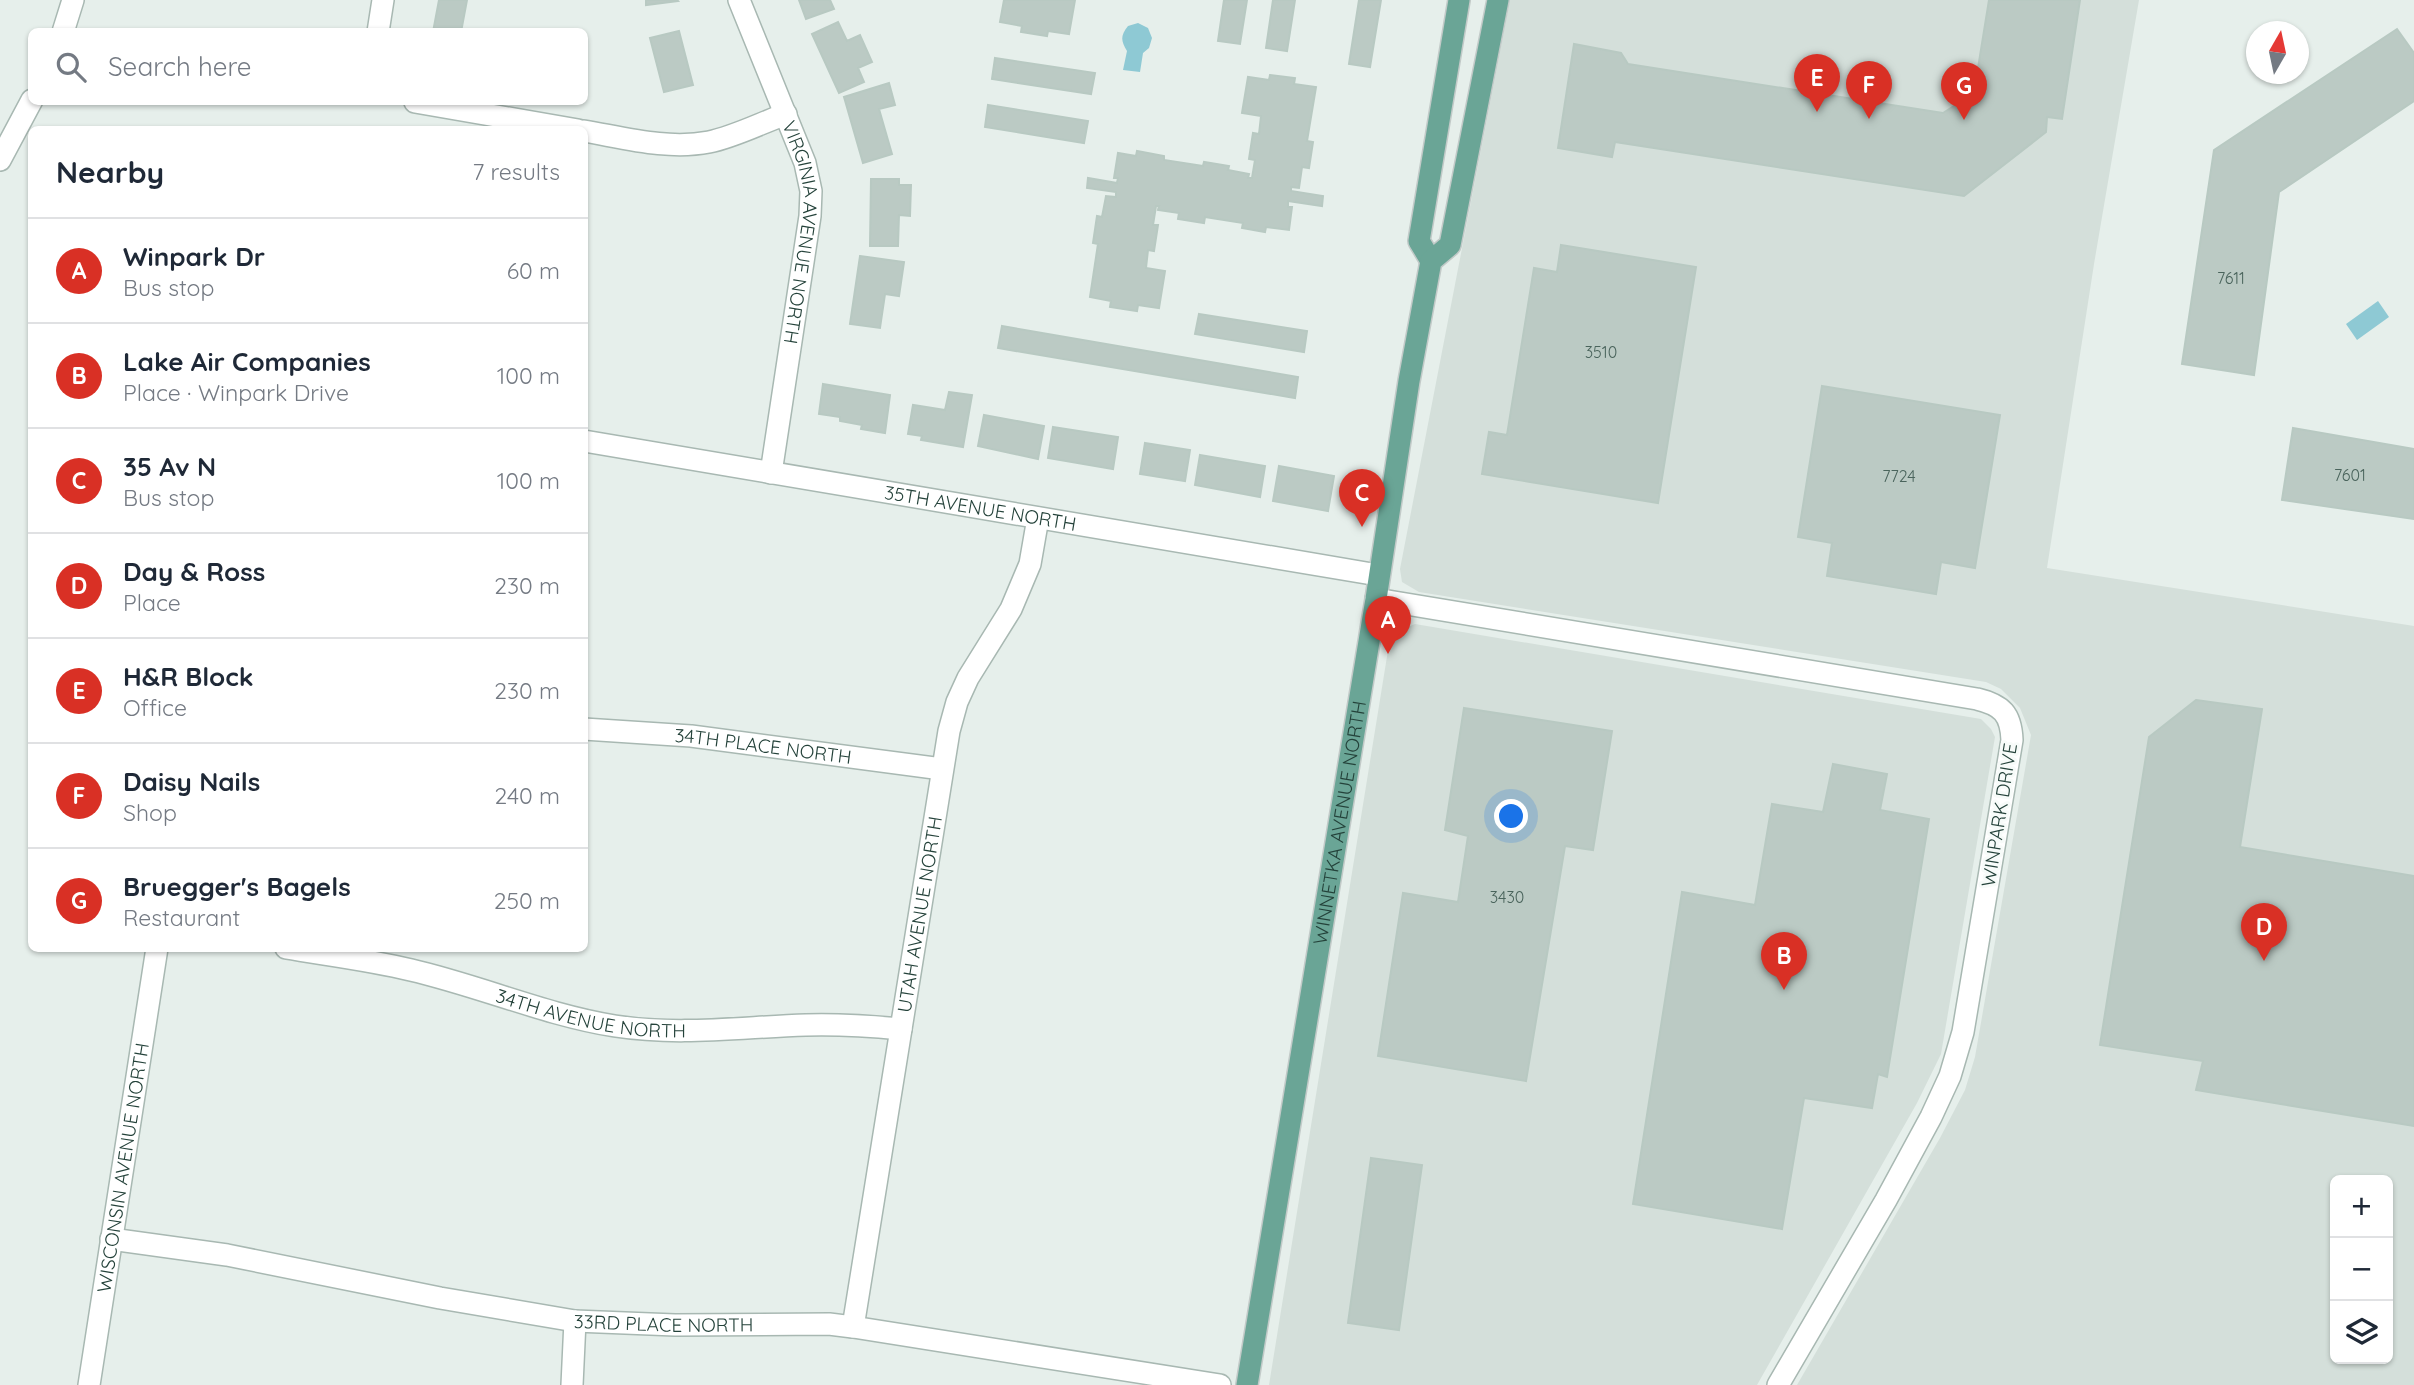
<!DOCTYPE html>
<html lang="en">
<head>
<meta charset="utf-8">
<style>
  body { margin:0; font-family:Quicksand,sans-serif; background:#f6f6f7; color:#1f2937 }
  .controls { position:absolute; right:21px; bottom:21px; display:grid; overflow:hidden; border-radius:10px; box-shadow:0 2px 5px #0004 }
  .controls button { width:63px; height:63px; display:grid; place-items:center; padding:0; border:0; border-bottom:2px solid #e0e1e3; background:#fff; color:#1f2937; font:35px sans-serif }
  .compass { position:absolute; left:2246px; top:21px; width:63px; height:63px; border-radius:50%; background:#fff; box-shadow:0 2px 5px #0004; rotate:9deg }
  .you { position:absolute; left:1512px; top:817px; width:24px; height:24px; margin:-18px; border:5px solid #fff; border-radius:50%; background:#1a73e8; box-shadow:0 0 0 10px #1a73e833 }
  .badge { display:grid; place-items:center; width:46px; height:46px; border-radius:50%; background:#d93025; color:#fff; font-size:23px; font-weight:700 }
  .pin { position:absolute; translate:-50% -58px; filter:drop-shadow(0 2px 4px #0008) }
  .pin::after { content:''; position:absolute; top:37px; width:24px; height:21px; background:inherit; clip-path:polygon(0 0,100% 0,50% 100%) }
  .list { margin:0; padding:0; list-style:none }
  h2 { display:flex; justify-content:space-between; align-items:center; height:91px; margin:0; padding:0 28px; font-size:30px }
  h2 small { font-size:23px; font-weight:400; color:#747a83 }
  .list li { display:grid; grid-template-columns:46px 1fr auto; gap:21px; align-items:center; box-sizing:border-box; height:105px; padding:0 28px; border-top:2px solid #e0e1e3 }
  .list b { display:block; font-size:26px; white-space:nowrap }
  .list p { margin:0; font-size:23px; white-space:nowrap; color:#747a83 }
  .list em { font-size:23px; font-style:normal; color:#747a83 }
  .icon { flex:none; width:38px; height:38px; fill:none; stroke:currentColor; stroke-width:2; stroke-linecap:round; stroke-linejoin:round }
  .map { position:relative; flex:none; width:2414px; height:1385px; overflow:hidden }
  .search { position:absolute; background:#fff; box-shadow:0 2px 5px #0004; left:28px; top:28px; width:560px; height:77px; display:flex; align-items:center; gap:18px; box-sizing:border-box; padding:0 24px; border-radius:10px; color:#747a83; font-size:26px }
  .panel { position:absolute; background:#fff; box-shadow:0 2px 5px #0004; left:28px; top:126px; width:560px; height:826px; border-radius:10px }
  .map>svg:first-child { display:block }
  .built { fill:#d4dfda; fill-rule:evenodd }
  .water { fill:#8ec9d4 }
  .building { fill:#bbcac4; stroke:#b8c9c2; stroke-width:2 }
  .lines { fill:none; stroke-linecap:round; stroke-linejoin:round }
  .minor-casing { stroke:#a8b8b2; stroke-width:24 }
  .major-casing { stroke:#c2cac8; stroke-width:24 }
  .minor { stroke:#fff; stroke-width:21 }
  .major { stroke:#6aa596; stroke-width:21 }
  .labels { text-anchor:middle; stroke-width:6; stroke-linejoin:round; paint-order:stroke }
  .number-label { font-size:16px; fill:#4a645c }
  .street-label { font-size:19px; fill:#24423a; stroke:#f7fbf9 }
</style>
</head>
<body>
<div class="map">
<svg width="2414" height="1385" viewBox="0 0 2414 1385">
  <rect width="100%" height="100%" fill="#e6efeb"/>
  <!-- built -->
  <path class="built" d="M 1510,0 L 2139,0 L 2094,264 L 2047,568 L 2414,626 L 2414,1385 L 1797,1385 L 1940,1138 L 1965,1090 L 1975,1057 L 2031,735 L 2020,708 L 2001,689 L 1986,682 L 1419,592 L 1402,582 L 1400,569 ZM 2335,1180 L 2388,1180 L 2388,1359 L 2335,1359 Z
    M 1415,624 L 1981,719 L 1991,729 L 1995,737 L 1941,1054 L 1917,1103 L 1757,1385 L 1269,1385 L 1390,638 L 1400,630 Z"/>
  <!-- water -->
  <path class="water" d="M 1138,23 L 1148,28 L 1152,38 L 1149,48 L 1143,53 L 1140,72 L 1123,70 L 1127,51 C 1121,41 1120,36 1128,26 Z
    M 2378,301 L 2389,317 L 2357,340 L 2346,324 Z"/>
  <!-- building -->
  <path class="building" d="M 439,0 L 467,0 L 461,32 L 433,32 Z
    M 646,0 L 677,0 L 678,1 L 646,5 Z
    M 799,0 L 830,0 L 834,9 L 806,19 Z
    M 1004,0 L 1075,0 L 1069,34 L 1048,31 L 1047,36 L 1021,32 L 1022,26 L 1000,22 Z
    M 1224,0 L 1247,0 L 1240,44 L 1218,41 Z
    M 1273,0 L 1295,0 L 1287,51 L 1266,48 Z
    M 1359,0 L 1381,0 L 1370,67 L 1349,64 Z
    M 1989,0 L 2080,0 L 2062,119 L 2047,117 L 2046,132 L 1964,196 L 1615,142 L 1612,157 L 1558,148 L 1574,44 L 1621,53 L 1628,64 L 1943,113 L 1974,93 Z
    M 838,22 L 847,41 L 860,35 L 872,62 L 858,68 L 864,82 L 839,93 L 812,34 Z
    M 2397,29 L 2414,53 L 2414,101 L 2279,192 L 2254,375 L 2182,364 L 2214,150 Z
    M 679,31 L 693,85 L 664,92 L 650,38 Z
    M 995,58 L 1095,73 L 1091,94 L 992,79 Z
    M 1270,75 L 1295,78 L 1294,84 L 1316,87 L 1307,141 L 1313,142 L 1309,168 L 1302,167 L 1299,188 L 1291,187 L 1291,191 L 1323,196 L 1322,206 L 1288,201 L 1288,207 L 1292,207 L 1289,230 L 1266,227 L 1265,232 L 1242,228 L 1243,223 L 1205,217 L 1204,223 L 1178,219 L 1179,213 L 1158,210 L 1159,206 L 1156,206 L 1153,225 L 1158,225 L 1154,251 L 1148,250 L 1146,268 L 1165,271 L 1159,308 L 1138,305 L 1137,311 L 1110,307 L 1111,301 L 1090,297 L 1098,244 L 1093,243 L 1097,216 L 1102,217 L 1106,196 L 1116,197 L 1116,192 L 1087,188 L 1088,178 L 1117,183 L 1118,178 L 1114,178 L 1118,153 L 1136,156 L 1137,151 L 1164,156 L 1164,160 L 1203,166 L 1204,162 L 1229,166 L 1228,170 L 1249,174 L 1248,178 L 1252,178 L 1255,160 L 1249,159 L 1253,133 L 1259,134 L 1261,116 L 1242,113 L 1248,77 L 1269,80 Z
    M 889,83 L 895,105 L 879,109 L 892,154 L 863,163 L 844,97 Z
    M 988,105 L 1088,121 L 1084,143 L 985,127 Z
    M 871,179 L 899,179 L 899,185 L 911,185 L 910,216 L 899,215 L 898,246 L 870,246 Z
    M 1561,245 L 1696,267 L 1658,503 L 1482,474 L 1489,432 L 1507,435 L 1534,268 L 1557,272 Z
    M 860,256 L 904,262 L 899,296 L 885,294 L 880,328 L 850,324 Z
    M 1199,314 L 1307,331 L 1304,352 L 1195,334 Z
    M 1002,326 L 1298,377 L 1295,398 L 998,348 Z
    M 823,384 L 890,395 L 885,433 L 861,429 L 862,425 L 840,421 L 840,417 L 819,414 Z
    M 1822,386 L 2000,415 L 1975,568 L 1941,562 L 1936,594 L 1827,576 L 1832,543 L 1798,537 Z
    M 949,392 L 972,395 L 963,447 L 921,440 L 922,436 L 908,434 L 913,405 L 945,410 Z
    M 984,415 L 1044,426 L 1038,459 L 978,446 Z
    M 1053,427 L 1118,437 L 1113,469 L 1048,458 Z
    M 2293,428 L 2414,449 L 2414,519 L 2282,500 Z
    M 1145,443 L 1190,450 L 1185,481 L 1140,474 Z
    M 1200,455 L 1265,466 L 1260,497 L 1195,485 Z
    M 1279,466 L 1334,476 L 1328,511 L 1273,501 Z
    M 2196,700 L 2262,709 L 2240,847 L 2414,876 L 2414,1126 L 2196,1090 L 2203,1061 L 2100,1045 L 2149,737 Z
    M 1464,708 L 1612,731 L 1593,850 L 1565,846 L 1526,1081 L 1378,1056 L 1403,893 L 1458,902 L 1468,836 L 1445,830 Z
    M 1833,764 L 1887,774 L 1880,810 L 1929,819 L 1887,1077 L 1878,1074 L 1872,1108 L 1804,1098 L 1782,1229 L 1633,1204 L 1682,892 L 1755,905 L 1772,804 L 1823,812 Z
    M 1371,1158 L 1422,1165 L 1399,1330 L 1348,1323 Z"/>
  <g class="lines">
    <defs>
      <g id="minor">
        <path id="s1" d="M 739,0 L 805,163 L 811,191 L 810,216 L 771,473"/>
        <path d="M 63,32 L 73,0"/>
        <path d="M 378,32 L 383,0"/>
        <path d="M 415,102 L 578,130"/>
        <path d="M 584,131 C 625,138 668,150 709,142 C 734,137 761,123 786,114"/>
        <path d="M 0,160 L 32,100"/>
        <path id="s2" d="M 584,441 L 1378,575"/>
        <path d="M 1376,599 L 1977,699 C 2002,705 2011,714 2012,740 L 1963,1032 L 1950,1076 L 1931,1117 L 1886,1200 L 1778,1385"/>
        <path id="s3" d="M 584,729 L 691,736 L 942,769"/>
        <path id="s4" d="M 286,948 C 328,955 370,960 411,970 C 480,986 546,1015 615,1026 C 679,1036 742,1027 806,1025 C 838,1024 869,1026 901,1029"/>
        <path id="s5" d="M 111,1239 L 227,1255 L 440,1298 L 575,1321 L 675,1325 L 829,1324 L 853,1327 L 1220,1385"/>
        <path id="s6" d="M 853,1327 L 949,731 L 957,702 L 968,678 L 1011,609 L 1030,564 L 1038,518"/>
        <path id="s7" d="M 89,1385 L 157,948"/>
        <path d="M 572,1385 L 575,1321"/>
      </g>
      <g id="major">
        <path d="M 1431,261 L 1419,241 L 1459,0"/>
        <path id="s8" d="M 1247,1385 L 1376,599 L 1409,381 L 1431,261 L 1450,245 L 1498,0"/>
      </g>
    </defs>
    <!-- minor casing -->
    <use href="#minor" class="minor-casing"/>
    <!-- major casing -->
    <use href="#major" class="major-casing"/>
    <!-- minor -->
    <use href="#minor" class="minor"/>
    <!-- major -->
    <use href="#major" class="major"/>
  </g>
  <g class="labels">
    <!-- number labels -->
    <g class="number-label">
      <text x="2231" y="284">7611</text>
      <text x="1601" y="358">3510</text>
      <text x="2350" y="481">7601</text>
      <text x="1899" y="482">7724</text>
      <text x="1507" y="903">3430</text>
    </g>
    <!-- street labels -->
    <g class="street-label">
      <text dy="7" stroke="none"><textPath href="#s1" startOffset="245">VIRGINIA AVENUE NORTH</textPath></text>
      <text dy="7" stroke="none"><textPath href="#s2" startOffset="402">35TH AVENUE NORTH</textPath></text>
      <text dy="7" stroke="none"><textPath href="#s3" startOffset="180">34TH PLACE NORTH</textPath></text>
      <text transform="translate(1999 815) rotate(-81)" y="7">WINPARK DRIVE</text>
      <text dy="7" stroke="none"><textPath href="#s8" startOffset="570">WINNETKA AVENUE NORTH</textPath></text>
      <text dy="7" stroke="none"><textPath href="#s6" startOffset="418">UTAH AVENUE NORTH</textPath></text>
      <text dy="7" stroke="none"><textPath href="#s4" startOffset="313">34TH AVENUE NORTH</textPath></text>
      <text dy="7" stroke="none"><textPath href="#s7" startOffset="220">WISCONSIN AVENUE NORTH</textPath></text>
      <text dy="7" stroke="none"><textPath href="#s5" startOffset="560">33RD PLACE NORTH</textPath></text>
    </g>
  </g>
</svg>
<div class="controls">
<button>+</button>
<button>−</button>
<button><svg class="icon" aria-label="layers" viewBox="0 0 24 24"><path d="M12 4l9 5-9 5-9-5zM3 14l9 5 9-5"/></svg></button>
</div>
<svg class="compass" viewBox="-18 -18 36 36"><path d="M0-13l5 13h-10z" fill="#e53935"/><path d="M0 13l5-13h-10z" fill="#747a83"/></svg>
<div class="you"></div>
<div class="pin badge" style="left:1388px;top:654px">A</div>
<div class="pin badge" style="left:1784px;top:990px">B</div>
<div class="pin badge" style="left:1362px;top:527px">C</div>
<div class="pin badge" style="left:2264px;top:961px">D</div>
<div class="pin badge" style="left:1817px;top:112px">E</div>
<div class="pin badge" style="left:1869px;top:119px">F</div>
<div class="pin badge" style="left:1964px;top:120px">G</div>
<div class="search"><svg class="icon" aria-label="search" viewBox="0 0 24 24"><circle cx="10" cy="10" r="6"/><path d="M15 15l6 6"/></svg>Search here</div>
<section class="panel">
<h2>Nearby<small>7 results</small></h2>
<ul class="list">
<li><span class="badge">A</span><div><b>Winpark Dr</b><p>Bus stop</p></div><em>60 m</em></li>
<li><span class="badge">B</span><div><b>Lake Air Companies</b><p>Place · Winpark Drive</p></div><em>100 m</em></li>
<li><span class="badge">C</span><div><b>35 Av N</b><p>Bus stop</p></div><em>100 m</em></li>
<li><span class="badge">D</span><div><b>Day &amp; Ross</b><p>Place</p></div><em>230 m</em></li>
<li><span class="badge">E</span><div><b>H&amp;R Block</b><p>Office</p></div><em>230 m</em></li>
<li><span class="badge">F</span><div><b>Daisy Nails</b><p>Shop</p></div><em>240 m</em></li>
<li><span class="badge">G</span><div><b>Bruegger's Bagels</b><p>Restaurant</p></div><em>250 m</em></li>
</ul>
</section>
</div>
</body>
</html>
